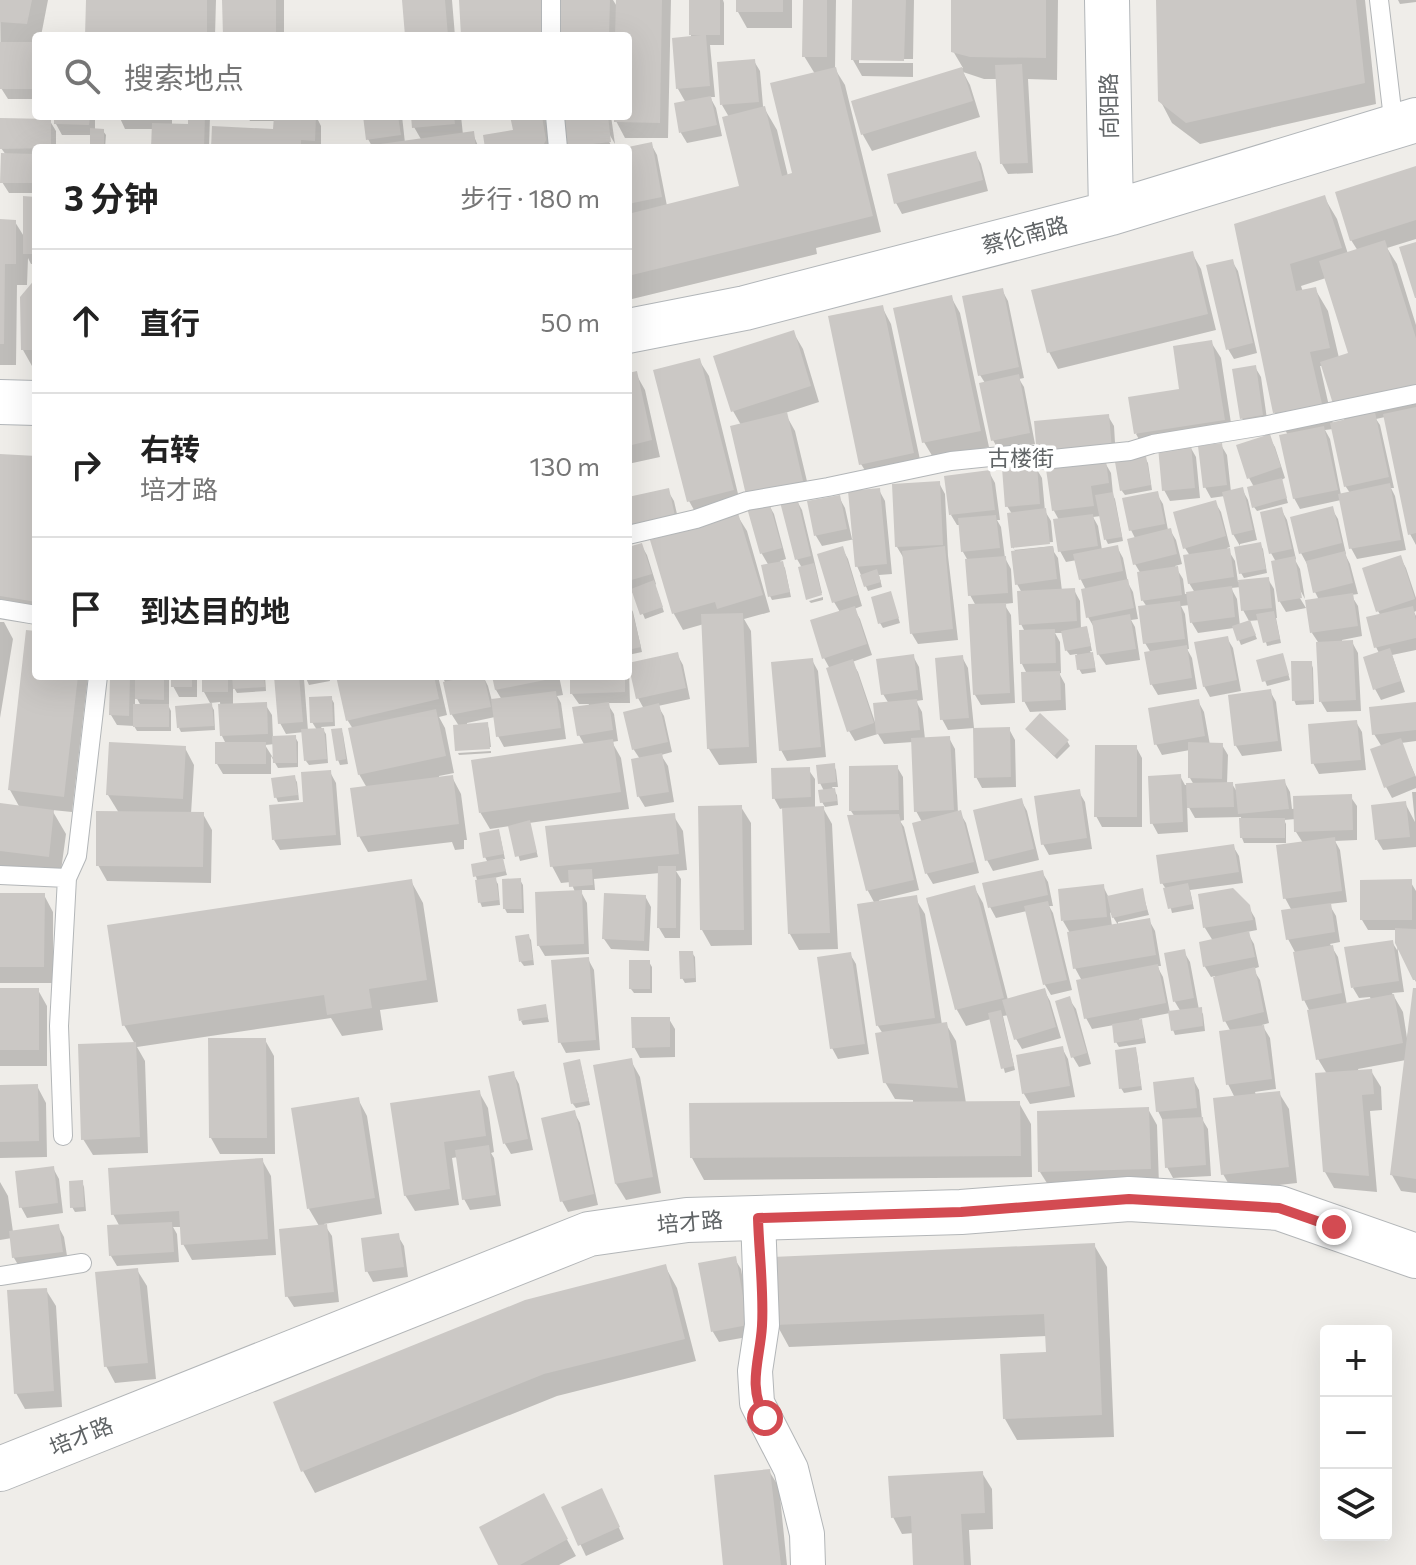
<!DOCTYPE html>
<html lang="zh">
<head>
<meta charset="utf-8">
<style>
  body { margin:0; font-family:Commissioner,"Noto Sans SC",sans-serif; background:#f6f6f6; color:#222 }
  .controls { position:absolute; right:24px; bottom:24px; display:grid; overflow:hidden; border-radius:8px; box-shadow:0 8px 32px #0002 }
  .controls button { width:72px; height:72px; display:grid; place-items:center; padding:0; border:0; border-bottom:2px solid #e0e0e0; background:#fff; color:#222; font:40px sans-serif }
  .stop { position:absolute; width:24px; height:24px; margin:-18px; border:6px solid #d34b52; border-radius:50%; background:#fff }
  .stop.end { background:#d34b52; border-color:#fff; box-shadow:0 2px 8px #0008 }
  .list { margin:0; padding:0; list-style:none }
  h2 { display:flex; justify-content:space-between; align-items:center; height:104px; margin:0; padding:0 32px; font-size:34px }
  h2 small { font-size:26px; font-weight:400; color:#767676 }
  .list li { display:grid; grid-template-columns:52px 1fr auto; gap:24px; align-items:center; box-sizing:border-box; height:144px; padding:0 32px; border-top:2px solid #e0e0e0 }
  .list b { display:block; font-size:30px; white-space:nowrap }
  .list p { margin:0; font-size:26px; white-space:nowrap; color:#767676 }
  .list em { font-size:26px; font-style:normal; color:#767676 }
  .icon { flex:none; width:44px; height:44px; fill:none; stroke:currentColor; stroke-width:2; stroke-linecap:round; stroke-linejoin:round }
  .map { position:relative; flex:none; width:1416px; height:1565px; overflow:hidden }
  .search { position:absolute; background:#fff; box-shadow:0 8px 32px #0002; left:32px; top:32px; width:600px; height:88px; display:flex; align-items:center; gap:20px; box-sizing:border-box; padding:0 28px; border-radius:8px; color:#767676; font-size:30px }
  .panel { position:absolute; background:#fff; box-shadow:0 8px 32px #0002; left:32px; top:144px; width:600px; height:536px; border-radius:8px }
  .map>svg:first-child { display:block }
  .shadow { fill:#0003; fill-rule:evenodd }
  .building { fill:#cbc8c5 }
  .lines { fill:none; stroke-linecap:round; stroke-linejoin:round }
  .service-casing { stroke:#b3b6b8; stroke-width:20 }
  .minor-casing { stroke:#b3b6b8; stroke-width:36 }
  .tertiary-casing { stroke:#b3b6b8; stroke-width:46 }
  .secondary-casing { stroke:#b2b6b9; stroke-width:46 }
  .service { stroke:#fff; stroke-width:18 }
  .minor { stroke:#fff; stroke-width:34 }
  .tertiary { stroke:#fff; stroke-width:44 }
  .secondary { stroke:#fff; stroke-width:44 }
  .route { stroke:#d34b52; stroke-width:10 }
  .labels { text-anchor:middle; stroke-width:7; stroke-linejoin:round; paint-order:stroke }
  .street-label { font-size:22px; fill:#606466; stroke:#fff }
</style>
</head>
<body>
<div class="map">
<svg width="1416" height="1565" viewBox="0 0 1416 1565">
  <rect width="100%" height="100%" fill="#efede9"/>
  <!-- shadow -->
  <path class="shadow" d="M 0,0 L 48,0 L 41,36 L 36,36 L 36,99 L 8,99 L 1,88 Z
    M 88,0 L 216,0 L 215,36 L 87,36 Z
    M 224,0 L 284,0 L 284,36 L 225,36 Z
    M 404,0 L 452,0 L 455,36 L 407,36 Z
    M 556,0 L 613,0 L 618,8 L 618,0 L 671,0 L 668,138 L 625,138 L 616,121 L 616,116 L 628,116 L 628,36 L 557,36 Z
    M 691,0 L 723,0 L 724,3 L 724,45 L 710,45 L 715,97 L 710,97 L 716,108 L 722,136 L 687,143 L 681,133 L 676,105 L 686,103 L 678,89 L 691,38 Z
    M 738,0 L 792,0 L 792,28 L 747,28 L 738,12 Z
    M 805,0 L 836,0 L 835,69 L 845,85 L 881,232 L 816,248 L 817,254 L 628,300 L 628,149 L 651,144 L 657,155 L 667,206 L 741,188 L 729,117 L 722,105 L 754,61 L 760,71 L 763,106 L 777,130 L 788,176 L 795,183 L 815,74 L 804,56 Z
    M 854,0 L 914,0 L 913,59 L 859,59 L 859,63 L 913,63 L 913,77 L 862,76 L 853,60 Z
    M 953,0 L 1058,0 L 1057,80 L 1028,79 L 1033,173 L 1008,174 L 1002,164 L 998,79 L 984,79 L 963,72 L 970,85 L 980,117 L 872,151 L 863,135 L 853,103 L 963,68 L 953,51 Z
    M 1158,0 L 1365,0 L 1376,104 L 1200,144 L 1172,123 L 1160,100 Z
    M 1398,0 L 1416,0 L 1416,2 L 1400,4 Z
    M 56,116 L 95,116 L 95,131 L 103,131 L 106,135 L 105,148 L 92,148 L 92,135 L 62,135 L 56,124 Z
    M 119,116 L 210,116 L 209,148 L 153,148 L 154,129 L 125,129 ZM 172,117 L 190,117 L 190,126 L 172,125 Z
    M 247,116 L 316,116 L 321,126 L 321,148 L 213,148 L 275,131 L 275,121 L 250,121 Z
    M 365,116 L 402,116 L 405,143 L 422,141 L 414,127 L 413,116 L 461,116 L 463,135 L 473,134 L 479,148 L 373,148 L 368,139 Z
    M 512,116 L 545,116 L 550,148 L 487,148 L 515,132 Z
    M 564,116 L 611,116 L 615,144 L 608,132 L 604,134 L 613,148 L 568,148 Z
    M 50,121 L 56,131 L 56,148 L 36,148 L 36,193 L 9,193 L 2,182 L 6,155 L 1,148 Z
    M 975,153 L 981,164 L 988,191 L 902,214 L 896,203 Z
    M 1416,168 L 1416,239 L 1387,248 L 1397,264 L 1416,325 L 1416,545 L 1410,534 L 1385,417 L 1376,419 L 1380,425 L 1394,488 L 1391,488 L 1395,496 L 1406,550 L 1357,559 L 1351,548 L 1341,500 L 1300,509 L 1294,498 L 1288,435 L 1275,413 L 1236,225 L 1324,197 L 1337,219 L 1348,254 L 1358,251 L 1351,240 ZM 1326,278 L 1350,355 L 1339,358 L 1328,311 L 1315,289 L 1303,292 L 1301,286 ZM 1320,366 L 1323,366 L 1335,403 L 1345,421 L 1333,424 ZM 1333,429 L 1346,487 L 1350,493 L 1341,495 L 1330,439 L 1325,430 Z
    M 36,198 L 36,264 L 31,264 L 28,258 L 27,285 L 17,285 L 16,365 L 0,365 L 0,221 L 15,222 L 25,238 Z
    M 1192,253 L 1201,269 L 1216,330 L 1058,369 L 1049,352 Z
    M 1232,261 L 1238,271 L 1257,353 L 1234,359 L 1228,349 Z
    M 36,281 L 36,366 L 32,366 L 23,350 Z
    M 1002,290 L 1008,301 L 1024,378 L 1019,379 L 1024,387 L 1035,444 L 999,451 L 993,440 L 985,383 L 980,375 Z
    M 951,297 L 960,313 L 989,447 L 934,459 L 924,442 Z
    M 882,307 L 891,324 L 922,469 L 871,480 L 861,464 Z
    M 793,332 L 803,349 L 819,402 L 785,413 L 795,431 L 811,498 L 797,501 L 802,510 L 822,593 L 808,597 L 802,568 L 797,559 L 783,504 L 770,507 L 774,514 L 786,559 L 780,561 L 785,568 L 791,597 L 772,600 L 770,596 L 769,566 L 762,554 L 749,509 L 741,425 L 733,411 Z
    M 1211,342 L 1221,358 L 1233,436 L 1188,443 L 1196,457 L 1200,498 L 1170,501 L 1164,490 L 1161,448 L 1145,450 L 1136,434 L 1182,390 Z
    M 699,360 L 709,376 L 741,506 L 698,517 L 689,501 Z
    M 1255,367 L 1261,377 L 1268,426 L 1248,429 L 1242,418 Z
    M 636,374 L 645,390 L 660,457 L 628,464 L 628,375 Z
    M 1108,416 L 1114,426 L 1116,459 L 1104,461 L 1111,473 L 1113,494 L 1112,494 L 1115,499 L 1123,541 L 1108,544 L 1106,540 L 1101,516 L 1093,517 L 1098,526 L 1102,550 L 1117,547 L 1123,558 L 1128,583 L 1133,592 L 1138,619 L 1131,620 L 1135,627 L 1140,660 L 1106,665 L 1099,655 L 1095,629 L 1088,617 L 1086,590 L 1081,580 L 1077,560 L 1066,562 L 1060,551 L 1059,520 L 1054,511 L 1048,471 L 1074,467 Z
    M 1269,437 L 1275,447 L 1285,478 L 1281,480 L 1288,503 L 1257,511 L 1254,507 L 1254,487 L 1249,478 Z
    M 1221,445 L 1227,455 L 1231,492 L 1242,489 L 1248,500 L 1257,540 L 1240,544 L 1240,546 L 1233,534 L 1225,496 L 1211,498 L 1205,487 Z
    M 0,456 L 36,458 L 36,621 L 0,615 Z
    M 1145,458 L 1148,463 L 1152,490 L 1125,495 L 1122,491 L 1117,464 Z
    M 1036,468 L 1042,478 L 1045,511 L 1051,521 L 1053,542 L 1014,545 L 1014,550 L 1053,546 L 1054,552 L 1058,558 L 1062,591 L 1074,590 L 1080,601 L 1081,629 L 1086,628 L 1088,633 L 1092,651 L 1090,651 L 1094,659 L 1096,672 L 1082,674 L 1079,669 L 1077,654 L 1070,655 L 1067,651 L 1064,633 L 1055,633 L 1060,642 L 1061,673 L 1059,673 L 1065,684 L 1066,710 L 1030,712 L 1024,701 L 1027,674 L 1022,664 L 1025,632 L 1021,624 L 1022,593 L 1017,584 L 1016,553 L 1013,547 L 1012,514 L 1007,506 Z
    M 989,472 L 995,483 L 1000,520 L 997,520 L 1001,527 L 1005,558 L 1011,569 L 1013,603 L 1004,604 L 1011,615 L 1015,703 L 981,705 L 975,695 L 976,606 L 970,595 L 967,559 L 963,552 L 960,525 L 957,525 L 951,515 Z
    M 939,483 L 945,494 L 948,556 L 958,640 L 918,644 L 912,634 L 903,557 L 897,547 Z
    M 879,490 L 885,501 L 892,574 L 879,575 L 882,587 L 868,591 L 857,566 L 855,539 L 822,546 L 816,536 L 810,503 L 839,497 L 845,508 L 852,539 L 854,539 Z
    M 668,491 L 674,501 L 680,527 L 628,499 Z
    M 1157,494 L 1163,504 L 1168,530 L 1170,530 L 1176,540 L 1182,564 L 1175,566 L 1183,579 L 1185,594 L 1195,593 L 1189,583 L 1190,556 L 1185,548 L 1215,502 L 1221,512 L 1230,547 L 1227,548 L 1235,561 L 1238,582 L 1268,579 L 1274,589 L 1277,618 L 1276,618 L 1281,643 L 1267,646 L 1260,620 L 1249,621 L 1243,610 L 1241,587 L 1231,588 L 1237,599 L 1240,626 L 1252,627 L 1257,639 L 1241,645 L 1234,628 L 1198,633 L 1192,623 L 1190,605 L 1181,606 L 1185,614 L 1189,649 L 1187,649 L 1192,658 L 1197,689 L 1158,695 L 1152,685 L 1146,654 L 1151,653 L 1145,643 L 1147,607 L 1143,601 L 1141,574 L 1135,564 L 1135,538 L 1131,530 Z
    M 1281,509 L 1287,520 L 1296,559 L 1295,560 L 1300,569 L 1305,599 L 1299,588 L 1295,590 L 1306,608 L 1286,612 L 1280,602 L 1276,562 L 1271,553 Z
    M 1332,509 L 1338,519 L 1346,554 L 1345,554 L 1350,564 L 1358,594 L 1351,595 L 1358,606 L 1362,636 L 1342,640 L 1342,642 L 1352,642 L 1358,653 L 1361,711 L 1327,712 L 1321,702 L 1318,642 L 1312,633 L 1319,600 L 1315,592 L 1307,564 L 1301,553 Z
    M 737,515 L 747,531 L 770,612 L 744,619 L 751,631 L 757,763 L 719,765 L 709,749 L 704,624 L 683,630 L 674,614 L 652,541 Z
    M 1260,544 L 1263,549 L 1267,573 L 1244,578 L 1241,573 Z
    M 641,545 L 647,555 L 656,584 L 655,585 L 664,612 L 645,619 L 634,592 L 628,594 L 630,607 L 633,612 L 642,652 L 628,655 L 628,549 Z
    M 842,548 L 848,559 L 862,606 L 854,609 L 860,619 L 872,655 L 852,662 L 858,672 L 876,725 L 889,704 L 883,694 L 913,656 L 919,667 L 923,700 L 916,701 L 922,712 L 925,739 L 949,738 L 955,749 L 958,813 L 960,813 L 966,823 L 979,873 L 933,884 L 927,874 L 914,824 L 922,822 L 916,811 L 913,742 L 884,744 L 878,734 L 855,741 L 849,731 L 830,669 L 824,658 L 812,621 L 840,612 L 834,602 Z
    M 1400,557 L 1406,568 L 1416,598 L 1416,611 L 1414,612 L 1416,616 L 1416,650 L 1392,655 L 1405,692 L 1381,700 L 1375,689 L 1379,653 L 1376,647 L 1381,616 L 1378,611 Z
    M 823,597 L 823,600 L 811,603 L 809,601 Z
    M 892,598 L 900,623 L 883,628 L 880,623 Z
    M 0,622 L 4,622 L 13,639 L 0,718 Z
    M 36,633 L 36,676 L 88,676 L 72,812 L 52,810 L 66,834 L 60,878 L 0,871 L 0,805 L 20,808 L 10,790 Z
    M 1227,638 L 1233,648 L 1241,691 L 1210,697 L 1204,686 Z
    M 677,654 L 683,665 L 690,699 L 658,706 L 664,716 L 672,752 L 661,755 L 668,766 L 674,802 L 645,807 L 639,797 L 640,759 L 634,750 L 626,713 L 644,709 L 638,698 L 631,670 L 629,670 L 630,703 L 607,703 L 614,714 L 618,741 L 612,742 L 621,758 L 629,809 L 529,823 L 538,857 L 520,861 L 510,826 L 490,829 L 480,812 L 585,746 L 579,735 L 589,704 L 579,704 L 572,694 L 572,676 L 628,676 L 628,665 Z
    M 962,657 L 968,668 L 974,728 L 948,730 L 942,719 Z
    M 812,660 L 818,671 L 826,757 L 787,761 L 781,750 Z
    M 1284,660 L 1290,680 L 1267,686 L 1258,661 Z
    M 1311,663 L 1313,668 L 1314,704 L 1296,705 L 1294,700 Z
    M 112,676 L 169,676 L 169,707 L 171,711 L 171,731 L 137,731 L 134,726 L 117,725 L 111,715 ZM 135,695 L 141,706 L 135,706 Z
    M 173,676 L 197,676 L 197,697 L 179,697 L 173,686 Z
    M 204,676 L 265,676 L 266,691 L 237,693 L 233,686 L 233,706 L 265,704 L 272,715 L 273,738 L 295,737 L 298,742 L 298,767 L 278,768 L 271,756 L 271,774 L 223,774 L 217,764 L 226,744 L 222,736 L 220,702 L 210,703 L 204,692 ZM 275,744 L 275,761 L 265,745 Z
    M 276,676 L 302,676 L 304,679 L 308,731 L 317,730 L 312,722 L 331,698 L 334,703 L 335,726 L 321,727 L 326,734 L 328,763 L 309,765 L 306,761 L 304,732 L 286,734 L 280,723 Z
    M 305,676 L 329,676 L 330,681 L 309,685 Z
    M 338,676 L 438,676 L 447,715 L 439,717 L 445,728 L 454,773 L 439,776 L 439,779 L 452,777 L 461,794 L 467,840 L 464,840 L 464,849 L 455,850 L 452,842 L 368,852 L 359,836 L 367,788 L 359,774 L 353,729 L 348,721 Z
    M 442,676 L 485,676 L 483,676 L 488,686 L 492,701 L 502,700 L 496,690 L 494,676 L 559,676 L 563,695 L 557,696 L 561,703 L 566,739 L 504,747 L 498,736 L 495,717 L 467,723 L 467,726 L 487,724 L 489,729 L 491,747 L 457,749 L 459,726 L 452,715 L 445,682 Z
    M 1270,691 L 1276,702 L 1282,751 L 1242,756 L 1236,746 L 1230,696 Z
    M 1198,701 L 1204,712 L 1210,745 L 1222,745 L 1228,755 L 1227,784 L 1232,784 L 1239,795 L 1284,781 L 1290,792 L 1292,809 L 1350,796 L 1357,806 L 1357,840 L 1335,841 L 1340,850 L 1347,902 L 1329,904 L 1336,916 L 1340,942 L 1330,944 L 1338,957 L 1347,1005 L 1371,1000 L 1370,997 L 1359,998 L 1353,988 L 1392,942 L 1397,950 L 1397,930 L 1368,930 L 1362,920 L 1410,881 L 1416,891 L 1416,982 L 1397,945 L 1404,992 L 1392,993 L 1403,1012 L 1407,1038 L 1416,990 L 1416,1193 L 1401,1191 L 1392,1175 L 1406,1060 L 1358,1069 L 1359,1072 L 1371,1071 L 1381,1087 L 1382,1110 L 1370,1111 L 1377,1192 L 1334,1188 L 1325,1172 L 1327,1074 L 1318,1059 L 1310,1012 L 1304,1000 L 1296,954 L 1288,939 L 1292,911 L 1285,898 L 1286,843 L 1244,843 L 1242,838 L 1241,817 L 1195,818 L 1187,804 L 1188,832 L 1158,834 L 1152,823 L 1180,776 L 1185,785 L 1194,785 L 1190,778 L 1190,750 L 1162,755 L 1156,744 ZM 1296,819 L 1296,832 L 1303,843 L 1286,845 L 1286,824 L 1284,820 Z
    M 1416,704 L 1416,741 L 1401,743 L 1416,777 L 1416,788 L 1392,798 L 1386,787 L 1373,751 L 1382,747 L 1374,734 Z
    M 211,705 L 214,710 L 215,730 L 181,732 L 179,728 Z
    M 1356,722 L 1362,732 L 1366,770 L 1319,774 L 1313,763 Z
    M 1009,729 L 1015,740 L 1016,787 L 982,788 L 976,777 Z
    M 341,730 L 343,734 L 348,764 L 340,765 L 338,760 Z
    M 1027,730 L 1067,741 L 1070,746 L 1057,759 Z
    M 1136,747 L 1142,758 L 1142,827 L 1102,827 L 1096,816 Z
    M 185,748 L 194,765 L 191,814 L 203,814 L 212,830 L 211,883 L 107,881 L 98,865 L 119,813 L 108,795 Z
    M 491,751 L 491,753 L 459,755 L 458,753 Z
    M 834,766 L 836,770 L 838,787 L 832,787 L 837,795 L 838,805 L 825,807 L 822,802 L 824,791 L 820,783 Z
    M 897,767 L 903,777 L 904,820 L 900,821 L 904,827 L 919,890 L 879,900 L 880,903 L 915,898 L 925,914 L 942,1025 L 946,1024 L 956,1041 L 966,1103 L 1019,1103 L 1031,1124 L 1032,1177 L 704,1180 L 692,1158 L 913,1103 L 913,1100 L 895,1099 L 885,1082 L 883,1034 L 878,1026 L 860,906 L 875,904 L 868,891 L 850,817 L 855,817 L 851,811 Z
    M 808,769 L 815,779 L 815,808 L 823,808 L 832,824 L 838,949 L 799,950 L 790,934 L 784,808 L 780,809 L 774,798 Z
    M 330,772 L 336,783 L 341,845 L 280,850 L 274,840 L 306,804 Z
    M 294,777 L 297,782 L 299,800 L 278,802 L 276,797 Z
    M 1079,792 L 1085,802 L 1092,849 L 1049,855 L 1043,844 Z
    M 1412,792 L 1416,792 L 1416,847 L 1383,850 L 1377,840 L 1405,803 L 1415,822 Z
    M 1021,800 L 1027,811 L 1039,860 L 993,871 L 987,860 Z
    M 741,807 L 751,823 L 752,945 L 711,946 L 702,930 Z
    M 673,815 L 683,831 L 687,870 L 676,871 L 681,879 L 680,938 L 665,938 L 659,928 L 660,873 L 594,879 L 595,890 L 580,890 L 587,903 L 589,954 L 545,956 L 539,946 L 575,892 L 571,882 L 561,883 L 552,866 Z
    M 498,831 L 500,836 L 505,859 L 502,859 L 507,875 L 494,878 L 498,884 L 500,905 L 482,907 L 480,902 L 477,880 L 473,866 L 488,863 L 485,857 Z
    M 1233,846 L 1239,856 L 1243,883 L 1190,890 L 1194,909 L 1172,913 L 1166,889 L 1162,883 Z
    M 1042,872 L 1048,882 L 1053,906 L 1049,906 L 1053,913 L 1072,990 L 1051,995 L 1045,985 L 1027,911 L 996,918 L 990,907 Z
    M 520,880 L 523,885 L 524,913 L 507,913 L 505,909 Z
    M 411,881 L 423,903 L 438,1002 L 380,1010 L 383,1030 L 342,1036 L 331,1018 L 137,1047 L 145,1061 L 148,1153 L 93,1155 L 83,1139 L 135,1044 L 124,1025 Z
    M 1103,886 L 1109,898 L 1142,891 L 1149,915 L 1118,922 L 1118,925 L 1149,920 L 1155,931 L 1161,966 L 1157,966 L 1163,977 L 1170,1013 L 1181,1012 L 1175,1002 L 1166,955 L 1184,952 L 1190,962 L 1199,1010 L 1200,1009 L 1203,1014 L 1205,1031 L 1175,1035 L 1173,1030 L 1170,1013 L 1139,1019 L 1143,1026 L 1146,1043 L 1119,1047 L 1116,1042 L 1114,1025 L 1092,1029 L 1086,1018 L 1082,981 L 1075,968 L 1070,933 L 1063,921 ZM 1110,912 L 1118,925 L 1112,926 Z
    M 974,887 L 983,903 L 1008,1000 L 1044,990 L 1050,1001 L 1061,1038 L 1022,1049 L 1016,1039 L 1009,1015 L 1003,1016 L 1015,1070 L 1005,1073 L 991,1019 L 966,1026 L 957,1010 L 928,899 Z
    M 0,895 L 44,895 L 53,912 L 53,983 L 0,983 Z
    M 1200,895 L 1248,906 L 1255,918 L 1257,930 L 1247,932 L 1254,944 L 1259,967 L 1253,969 L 1260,980 L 1269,1023 L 1262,1025 L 1270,1038 L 1276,1089 L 1255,1092 L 1256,1095 L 1279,1093 L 1289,1109 L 1297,1183 L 1232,1190 L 1223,1174 L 1235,1098 L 1228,1084 L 1231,1032 L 1225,1021 L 1215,976 L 1211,977 L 1205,967 L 1201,943 L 1213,941 L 1205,928 Z
    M 645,896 L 651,907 L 649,951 L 611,949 L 604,939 Z
    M 528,936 L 531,940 L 534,965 L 524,966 L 521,962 L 517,937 Z
    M 692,953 L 695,957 L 696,982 L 685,983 L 682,978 Z
    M 850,954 L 856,964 L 869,1054 L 838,1059 L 832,1048 Z
    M 588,959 L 594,970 L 600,1050 L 566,1053 L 560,1042 Z
    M 649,962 L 652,967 L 652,993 L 634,993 L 631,989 Z
    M 0,990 L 38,990 L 47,1006 L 47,1066 L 0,1066 Z
    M 1069,999 L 1076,1009 L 1091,1064 L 1079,1067 L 1073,1057 Z
    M 545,1006 L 549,1022 L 523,1025 L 521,1021 Z
    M 669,1019 L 675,1029 L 675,1057 L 640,1058 L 634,1047 Z
    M 265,1040 L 274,1056 L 275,1154 L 220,1154 L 211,1138 Z
    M 1062,1048 L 1068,1059 L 1075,1097 L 1030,1104 L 1024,1094 L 1018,1056 Z
    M 1135,1049 L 1137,1054 L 1142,1090 L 1124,1093 L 1121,1088 Z
    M 631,1061 L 640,1077 L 661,1193 L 626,1200 L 616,1184 Z
    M 565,1064 L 581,1066 L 590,1105 L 576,1108 L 573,1104 Z
    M 513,1073 L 519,1084 L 533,1150 L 511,1154 L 505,1144 Z
    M 1193,1079 L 1199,1090 L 1202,1119 L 1208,1129 L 1211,1176 L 1173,1178 L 1167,1167 L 1164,1123 L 1158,1111 Z
    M 37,1086 L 46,1103 L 47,1157 L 0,1158 L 0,1087 Z
    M 479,1092 L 488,1108 L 494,1152 L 491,1153 L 494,1158 L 501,1206 L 470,1210 L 464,1199 L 458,1157 L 452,1158 L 459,1205 L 415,1211 L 405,1195 Z
    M 358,1099 L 367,1116 L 382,1214 L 324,1224 L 332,1236 L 339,1302 L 294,1307 L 287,1296 L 319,1226 L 309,1209 Z
    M 1148,1109 L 1157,1125 L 1159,1185 L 1050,1188 L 1040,1172 Z
    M 574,1112 L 580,1123 L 598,1205 L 568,1212 L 562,1201 Z
    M 262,1160 L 271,1176 L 276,1255 L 192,1260 L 183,1244 L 182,1227 L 173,1227 L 177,1234 L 179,1262 L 117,1266 L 111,1256 L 120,1227 L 113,1214 Z
    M 53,1168 L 59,1179 L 63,1213 L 27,1218 L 21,1207 Z
    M 0,1182 L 8,1196 L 13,1232 L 58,1226 L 64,1237 L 68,1262 L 20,1268 L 14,1258 L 12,1238 L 0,1240 Z
    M 82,1182 L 84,1187 L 86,1211 L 75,1212 L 72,1207 Z
    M 398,1236 L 404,1246 L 408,1277 L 373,1282 L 367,1271 Z
    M 1094,1245 L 1107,1267 L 1114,1437 L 1017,1440 L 1005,1419 L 1048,1354 L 1047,1336 L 789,1347 L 777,1325 Z
    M 734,1258 L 741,1269 L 753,1336 L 719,1342 L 713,1332 L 701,1265 Z
    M 665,1266 L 677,1288 L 696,1361 L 557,1396 L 315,1493 L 303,1471 L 276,1403 Z
    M 137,1270 L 147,1286 L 156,1379 L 115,1383 L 106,1366 Z
    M 46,1290 L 56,1306 L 62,1407 L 25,1409 L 16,1393 Z
    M 769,1471 L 779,1487 L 787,1565 L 725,1565 Z
    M 982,1473 L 992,1489 L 993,1529 L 969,1530 L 971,1565 L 915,1565 L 914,1533 L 902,1534 L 893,1517 Z
    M 607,1501 L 624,1539 L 586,1556 L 563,1508 Z
    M 552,1512 L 576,1556 L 559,1565 L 500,1565 Z"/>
  <!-- building -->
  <path class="building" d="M 0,0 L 32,0 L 27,24 L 0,22 Z
    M 86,0 L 207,0 L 207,36 L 85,36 Z
    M 222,0 L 276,0 L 276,36 L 223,36 Z
    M 402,0 L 445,0 L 448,36 L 405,36 Z
    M 459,0 L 543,0 L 545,36 L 461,36 Z
    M 554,0 L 610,0 L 609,36 L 555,36 Z
    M 616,0 L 662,0 L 660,123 L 614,122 L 614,116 L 628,116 L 628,36 L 615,36 Z
    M 689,0 L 720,0 L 720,35 L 706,35 L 710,86 L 676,89 L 672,38 L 701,35 L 689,35 Z
    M 736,0 L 783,0 L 783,12 L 736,12 Z
    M 803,0 L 827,0 L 827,57 L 802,57 Z
    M 852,0 L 906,0 L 904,61 L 851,60 Z
    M 951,0 L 1046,0 L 1046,58 L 970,57 L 951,52 Z
    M 1156,0 L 1356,0 L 1365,83 L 1186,123 L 1158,101 Z
    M 0,42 L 36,42 L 36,89 L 0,89 Z
    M 755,59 L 759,102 L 720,105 L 717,62 Z
    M 1022,64 L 1028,163 L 1000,164 L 995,65 Z
    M 836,67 L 873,216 L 628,276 L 628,214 L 739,186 L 722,117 L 765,106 L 782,176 L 792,173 L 770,83 Z
    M 962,67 L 973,101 L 861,135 L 851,101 Z
    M 711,96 L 717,125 L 679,133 L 674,103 Z
    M 54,116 L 90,116 L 89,125 L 54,124 Z
    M 112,116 L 167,116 L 167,120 L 112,119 Z
    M 188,116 L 205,116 L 204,148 L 151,148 L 152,123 L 188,124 Z
    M 274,116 L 316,116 L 315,141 L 301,140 L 301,148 L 211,148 L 212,126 L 273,129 Z
    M 363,116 L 398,116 L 401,135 L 366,140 Z
    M 411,116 L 454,116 L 455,124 L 412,128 Z
    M 510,116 L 542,116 L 546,140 L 542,148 L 485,148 L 483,135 L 513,130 Z
    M 562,116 L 608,116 L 611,142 L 566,147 Z
    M 0,118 L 51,119 L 51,148 L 0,149 Z
    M 90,128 L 104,129 L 104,148 L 90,148 Z
    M 474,131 L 476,148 L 373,148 L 373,145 Z
    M 652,142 L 662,197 L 628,204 L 628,147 Z
    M 976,151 L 983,180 L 894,204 L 887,174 Z
    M 1,153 L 36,154 L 36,183 L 0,183 Z
    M 1416,166 L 1416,220 L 1350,241 L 1335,192 Z
    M 1325,195 L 1342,248 L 1290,264 L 1296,291 L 1316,287 L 1323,317 L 1330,348 L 1310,352 L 1323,408 L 1273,413 L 1234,224 Z
    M 23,196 L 36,197 L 36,254 L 23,254 Z
    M 0,219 L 16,220 L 16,264 L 5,264 L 4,344 L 0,344 Z
    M 1385,240 L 1416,338 L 1416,386 L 1333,404 L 1320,362 L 1348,353 L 1319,261 Z
    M 1416,242 L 1416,298 L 1415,298 L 1399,247 Z
    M 1193,251 L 1208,314 L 1047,353 L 1031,290 Z
    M 1233,259 L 1253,343 L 1226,350 L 1206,265 Z
    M 36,278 L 36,350 L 21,350 L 20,297 Z
    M 1003,288 L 1019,367 L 978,376 L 962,296 Z
    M 952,295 L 981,431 L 922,443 L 893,308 Z
    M 883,305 L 914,453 L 859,465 L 828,316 Z
    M 794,330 L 811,386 L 731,412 L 713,356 Z
    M 1212,340 L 1225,420 L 1134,434 L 1128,397 L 1179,389 L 1173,346 Z
    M 700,358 L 734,490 L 687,502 L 653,370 Z
    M 1256,365 L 1263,415 L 1240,419 L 1232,369 Z
    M 637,371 L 652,440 L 628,446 L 628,373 Z
    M 1019,374 L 1030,433 L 991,441 L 979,383 Z
    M 1416,407 L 1416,533 L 1408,535 L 1383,414 Z
    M 787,412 L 803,481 L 746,495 L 730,426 Z
    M 1375,412 L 1389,477 L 1344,487 L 1330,423 Z
    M 1109,414 L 1112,449 L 1037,456 L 1034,421 Z
    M 1324,426 L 1338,490 L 1293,499 L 1279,435 Z
    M 1270,434 L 1281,467 L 1247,479 L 1236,445 Z
    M 1222,443 L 1227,485 L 1203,488 L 1198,446 Z
    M 1191,444 L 1195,488 L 1162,491 L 1158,447 Z
    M 0,454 L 36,456 L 36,602 L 0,596 Z
    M 1146,456 L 1151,485 L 1120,491 L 1115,462 Z
    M 1106,461 L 1109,483 L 1091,486 L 1094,506 L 1052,511 L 1046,469 Z
    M 1037,465 L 1040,504 L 1005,507 L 1002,468 Z
    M 990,470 L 995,510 L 949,515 L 944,476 Z
    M 1282,478 L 1287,498 L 1252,508 L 1247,487 Z
    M 940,481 L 943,545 L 895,547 L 892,484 Z
    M 1390,483 L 1401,540 L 1349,549 L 1338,494 Z
    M 1243,487 L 1253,530 L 1232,535 L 1222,492 Z
    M 669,488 L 675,516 L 628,527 L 628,497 Z
    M 880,488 L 887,564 L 855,567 L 848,491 Z
    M 1158,491 L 1165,524 L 1129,531 L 1122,498 Z
    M 1113,492 L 1122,537 L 1104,540 L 1095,495 Z
    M 840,495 L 847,529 L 814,536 L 807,501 Z
    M 797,497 L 811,556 L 795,560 L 780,502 Z
    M 1216,500 L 1226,536 L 1183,549 L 1173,512 Z
    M 769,501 L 782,548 L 760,554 L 747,508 Z
    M 1333,506 L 1342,543 L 1299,554 L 1290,517 Z
    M 1282,507 L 1292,549 L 1269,554 L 1260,512 Z
    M 1046,508 L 1050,544 L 1011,548 L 1007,513 Z
    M 738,513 L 763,595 L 717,609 L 715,602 L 672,614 L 650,540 Z
    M 1093,514 L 1098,546 L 1058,552 L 1053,519 Z
    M 996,515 L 1000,548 L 961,552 L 958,518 Z
    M 1171,528 L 1177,554 L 1133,565 L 1127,539 Z
    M 1261,542 L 1266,569 L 1239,574 L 1234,547 Z
    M 642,543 L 652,574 L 628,581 L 628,547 Z
    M 1118,545 L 1123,571 L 1079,580 L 1073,554 Z
    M 843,546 L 858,595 L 832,603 L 817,554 Z
    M 945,546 L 953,629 L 910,634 L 902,551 Z
    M 1053,546 L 1057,579 L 1015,585 L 1011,551 Z
    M 1230,548 L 1234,577 L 1188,584 L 1183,555 Z
    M 1345,551 L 1353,583 L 1313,593 L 1306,561 Z
    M 1401,555 L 1415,599 L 1376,612 L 1362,568 Z
    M 1006,556 L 1008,593 L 968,596 L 965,559 Z
    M 1295,556 L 1302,598 L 1278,602 L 1271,561 Z
    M 783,561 L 790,592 L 768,597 L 761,565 Z
    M 814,563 L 822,595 L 806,600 L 798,567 Z
    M 1178,566 L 1182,595 L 1141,601 L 1137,572 Z
    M 877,569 L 881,582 L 864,587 L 860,575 Z
    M 1269,577 L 1272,608 L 1241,611 L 1238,580 Z
    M 1128,579 L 1134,608 L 1086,618 L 1081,589 Z
    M 654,580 L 663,607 L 640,615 L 631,589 Z
    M 1232,586 L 1235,617 L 1190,623 L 1186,592 Z
    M 1075,588 L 1077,621 L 1019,625 L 1017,591 Z
    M 891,591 L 899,618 L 878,624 L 871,597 Z
    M 1353,593 L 1358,626 L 1310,633 L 1305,600 Z
    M 1180,601 L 1185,639 L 1143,644 L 1138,606 Z
    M 1006,603 L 1010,693 L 973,695 L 968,604 Z
    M 631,606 L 641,647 L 628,650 L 628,607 Z
    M 855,606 L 867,644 L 822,659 L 810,620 Z
    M 1413,606 L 1416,620 L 1416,638 L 1374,648 L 1366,617 Z
    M 1274,611 L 1280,639 L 1263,643 L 1256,614 Z
    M 743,613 L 749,747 L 707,749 L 701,614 Z
    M 1130,614 L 1136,649 L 1097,655 L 1092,621 Z
    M 1250,620 L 1256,635 L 1237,641 L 1232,626 Z
    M 1087,626 L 1091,646 L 1065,651 L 1061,631 Z
    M 1055,629 L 1056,663 L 1020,664 L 1019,630 Z
    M 26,630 L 36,631 L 36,676 L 78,676 L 64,797 L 8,790 Z
    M 1228,636 L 1237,680 L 1203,687 L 1194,642 Z
    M 1353,640 L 1356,700 L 1319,702 L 1316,642 Z
    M 1187,645 L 1192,678 L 1150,685 L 1144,652 Z
    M 1390,648 L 1401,681 L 1373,690 L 1363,657 Z
    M 678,652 L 686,688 L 636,699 L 628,663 Z
    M 1093,652 L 1095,668 L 1077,670 L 1075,655 Z
    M 1283,653 L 1289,675 L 1262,682 L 1256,660 Z
    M 914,654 L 918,690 L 881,695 L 876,659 Z
    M 963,655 L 969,718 L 940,720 L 935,658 Z
    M 813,658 L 821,747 L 779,751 L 771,662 Z
    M 853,659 L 874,723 L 847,732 L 826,668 Z
    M 1291,661 L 1312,661 L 1313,700 L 1292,701 Z
    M 1060,671 L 1061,700 L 1022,702 L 1021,672 Z
    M 110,676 L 130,676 L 129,716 L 109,715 Z
    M 135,676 L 164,676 L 164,700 L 135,699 Z
    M 171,676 L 192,676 L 192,687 L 171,687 Z
    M 202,676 L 228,676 L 228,692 L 202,692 Z
    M 232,676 L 264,676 L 265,687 L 233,689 Z
    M 274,676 L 299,676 L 303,722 L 278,724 Z
    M 336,676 L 434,676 L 439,699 L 346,721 Z
    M 471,676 L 484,676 L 491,707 L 450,715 L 443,682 Z
    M 492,676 L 560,676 L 560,677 L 495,690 Z
    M 570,676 L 625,676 L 625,692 L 570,694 Z
    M 1271,689 L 1278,741 L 1234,746 L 1228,695 Z
    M 556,691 L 561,728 L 496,737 L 491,699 Z
    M 332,696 L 333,722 L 310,723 L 309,697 Z
    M 917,699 L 920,730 L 876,734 L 873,703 Z
    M 1199,699 L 1205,736 L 1154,745 L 1148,708 Z
    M 267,702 L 268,734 L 220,736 L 218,704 Z
    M 609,702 L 613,730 L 577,736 L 572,707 Z
    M 1416,702 L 1416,730 L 1372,735 L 1369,707 Z
    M 212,703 L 214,726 L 177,728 L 175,706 Z
    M 659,703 L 668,742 L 632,750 L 623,712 Z
    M 133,704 L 169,704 L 169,727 L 133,727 Z
    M 436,709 L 446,756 L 358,775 L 348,728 Z
    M 1040,713 L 1069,740 L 1054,756 L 1025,729 Z
    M 1357,720 L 1361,760 L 1311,764 L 1308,724 Z
    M 488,722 L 490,749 L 455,751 L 453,725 Z
    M 1010,727 L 1011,777 L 974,778 L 973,728 Z
    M 324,728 L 327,759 L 304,761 L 301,729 Z
    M 342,728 L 346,759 L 336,761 L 331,729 Z
    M 296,735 L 297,763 L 273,763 L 272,736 Z
    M 950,736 L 954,810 L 914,812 L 911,738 Z
    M 1401,738 L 1415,776 L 1384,788 L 1370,749 Z
    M 613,739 L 621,792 L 479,813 L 471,760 Z
    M 109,742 L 186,746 L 183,799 L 106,795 Z
    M 215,742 L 266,742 L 266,764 L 215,764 Z
    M 1188,742 L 1223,743 L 1222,779 L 1188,778 Z
    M 1095,745 L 1137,745 L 1137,817 L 1094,817 Z
    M 662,753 L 669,792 L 637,797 L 631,759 Z
    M 835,763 L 836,782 L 818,784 L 816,765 Z
    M 898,765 L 899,810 L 849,811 L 849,766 Z
    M 810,767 L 811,797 L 772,799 L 771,768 Z
    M 331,770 L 336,835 L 272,840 L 269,805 L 303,802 L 301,772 Z
    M 1181,774 L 1183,822 L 1150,824 L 1148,776 Z
    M 295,775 L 298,795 L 274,798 L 271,778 Z
    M 453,775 L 459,824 L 357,837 L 350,788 Z
    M 1285,779 L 1289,809 L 1238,814 L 1235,784 Z
    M 1233,782 L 1234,807 L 1187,808 L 1186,783 Z
    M 835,788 L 837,801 L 820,803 L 818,790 Z
    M 1080,789 L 1087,838 L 1041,845 L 1034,796 Z
    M 1352,794 L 1353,830 L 1294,832 L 1293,796 Z
    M 1022,798 L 1034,849 L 985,861 L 973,810 Z
    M 1406,801 L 1410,837 L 1375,840 L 1371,805 Z
    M 0,803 L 54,810 L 49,857 L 0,851 Z
    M 742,805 L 744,930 L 700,930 L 698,806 Z
    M 824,806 L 830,933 L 788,934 L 782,808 Z
    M 961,810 L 974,862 L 925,874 L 912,823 Z
    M 96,811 L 204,812 L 203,867 L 96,866 Z
    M 675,813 L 679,854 L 550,867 L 545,826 Z
    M 899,814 L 914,880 L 866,891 L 847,815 Z
    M 1239,818 L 1285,818 L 1285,838 L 1240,838 Z
    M 530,820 L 537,852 L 515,857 L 508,826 Z
    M 499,829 L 504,854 L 483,858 L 479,833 Z
    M 1335,837 L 1342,891 L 1283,899 L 1276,845 Z
    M 1234,844 L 1239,872 L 1160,884 L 1156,855 Z
    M 503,858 L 506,871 L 473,877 L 471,864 Z
    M 658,866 L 676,866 L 676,928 L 657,928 Z
    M 592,869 L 593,885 L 569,887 L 568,870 Z
    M 1043,870 L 1048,895 L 988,908 L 982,883 Z
    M 496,877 L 499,900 L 478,903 L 475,880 Z
    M 521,878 L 522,909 L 503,909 L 502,879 Z
    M 412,879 L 427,980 L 369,989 L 372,1008 L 327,1015 L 324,995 L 122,1026 L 107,925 Z
    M 1412,879 L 1412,920 L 1360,920 L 1360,880 Z
    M 1188,883 L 1193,904 L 1168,909 L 1163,888 Z
    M 1104,884 L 1107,917 L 1061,921 L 1058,889 Z
    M 975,885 L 1004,998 L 955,1010 L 926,898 Z
    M 1143,888 L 1147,910 L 1112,918 L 1107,896 Z
    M 1233,888 L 1250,905 L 1253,920 L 1203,928 L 1198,894 Z
    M 582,890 L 584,944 L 537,946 L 535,892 Z
    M 0,893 L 45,893 L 44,967 L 0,967 Z
    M 604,893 L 646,895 L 644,941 L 602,939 Z
    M 917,895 L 935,1018 L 876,1026 L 857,904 Z
    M 1048,901 L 1067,980 L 1043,985 L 1024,906 Z
    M 1331,903 L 1335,932 L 1286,940 L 1281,910 Z
    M 1150,918 L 1156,955 L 1073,969 L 1067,932 Z
    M 1395,928 L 1416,929 L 1416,980 L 1413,980 L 1395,943 Z
    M 1249,931 L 1255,957 L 1203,967 L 1199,942 Z
    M 529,934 L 533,960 L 519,962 L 515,936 Z
    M 1393,940 L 1399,981 L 1351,988 L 1344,947 Z
    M 1333,945 L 1342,993 L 1302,1001 L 1293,952 Z
    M 1185,949 L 1194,998 L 1173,1002 L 1164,953 Z
    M 679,951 L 693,951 L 695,978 L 680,979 Z
    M 851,952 L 865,1044 L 830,1049 L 817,957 Z
    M 589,957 L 596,1040 L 558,1043 L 551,960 Z
    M 629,960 L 650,960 L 650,989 L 629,989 Z
    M 1158,964 L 1166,1003 L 1084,1019 L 1076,980 Z
    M 1255,967 L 1264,1012 L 1223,1022 L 1213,977 Z
    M 0,988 L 39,988 L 39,1050 L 0,1050 Z
    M 1045,988 L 1056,1027 L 1014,1040 L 1002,1000 Z
    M 1413,988 L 1416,988 L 1416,1179 L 1390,1175 Z
    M 1394,994 L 1403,1043 L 1316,1060 L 1307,1010 Z
    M 1070,996 L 1087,1053 L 1071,1058 L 1055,1001 Z
    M 546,1004 L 548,1017 L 519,1021 L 517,1009 Z
    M 1202,1007 L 1203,1026 L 1171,1031 L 1168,1011 Z
    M 1001,1010 L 1014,1066 L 1001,1069 L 988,1013 Z
    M 631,1017 L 670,1017 L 670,1047 L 632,1048 Z
    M 1142,1019 L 1144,1038 L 1114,1043 L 1112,1024 Z
    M 947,1022 L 958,1088 L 883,1083 L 875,1033 Z
    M 1264,1025 L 1272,1079 L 1226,1085 L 1219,1031 Z
    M 208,1038 L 266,1038 L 267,1138 L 209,1138 Z
    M 136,1042 L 140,1137 L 81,1140 L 78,1044 Z
    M 1063,1046 L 1070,1086 L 1022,1094 L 1016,1055 Z
    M 1136,1047 L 1141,1086 L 1119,1089 L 1115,1050 Z
    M 632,1058 L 653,1177 L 615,1184 L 593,1065 Z
    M 580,1059 L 589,1101 L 571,1104 L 563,1063 Z
    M 1372,1069 L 1374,1094 L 1362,1095 L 1369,1176 L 1323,1172 L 1315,1073 Z
    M 514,1071 L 528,1139 L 503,1144 L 488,1076 Z
    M 1194,1077 L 1197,1108 L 1156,1112 L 1153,1082 Z
    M 38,1084 L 39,1141 L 0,1142 L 0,1085 Z
    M 480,1090 L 486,1136 L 444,1142 L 450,1189 L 404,1196 L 390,1103 Z
    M 1280,1091 L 1289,1167 L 1221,1175 L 1213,1098 Z
    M 359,1097 L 375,1198 L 307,1209 L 291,1108 Z
    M 1020,1101 L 1021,1156 L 690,1158 L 689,1103 Z
    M 1149,1107 L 1151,1169 L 1038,1172 L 1037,1111 Z
    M 575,1110 L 594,1194 L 560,1202 L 541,1118 Z
    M 1203,1117 L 1206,1165 L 1165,1168 L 1162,1119 Z
    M 489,1145 L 496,1195 L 462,1200 L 455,1150 Z
    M 263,1158 L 268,1239 L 181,1245 L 179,1211 L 111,1215 L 108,1168 Z
    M 54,1166 L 58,1203 L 19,1208 L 15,1171 Z
    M 83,1180 L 84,1207 L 70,1208 L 69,1181 Z
    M 172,1222 L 174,1252 L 109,1256 L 107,1225 Z
    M 59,1224 L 63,1252 L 12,1258 L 9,1231 Z
    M 327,1224 L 334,1292 L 285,1297 L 279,1229 Z
    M 399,1233 L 404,1267 L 365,1272 L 361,1238 Z
    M 1095,1243 L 1102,1415 L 1003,1419 L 1000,1354 L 1046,1352 L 1044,1314 L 775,1325 L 772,1257 Z
    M 736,1256 L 748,1325 L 711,1332 L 698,1263 Z
    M 666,1264 L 685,1339 L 544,1374 L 301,1472 L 273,1402 L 525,1300 Z
    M 138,1268 L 148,1363 L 104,1367 L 95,1272 Z
    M 47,1288 L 54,1391 L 14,1394 L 7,1290 Z
    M 770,1469 L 781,1565 L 723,1565 L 714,1475 Z
    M 983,1471 L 985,1513 L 961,1514 L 964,1565 L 913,1565 L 911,1516 L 891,1518 L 888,1476 Z
    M 602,1488 L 620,1527 L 578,1546 L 561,1507 Z
    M 544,1493 L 568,1539 L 520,1565 L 498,1565 L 479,1527 Z"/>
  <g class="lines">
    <defs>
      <path id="service" d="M 551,0 L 551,36
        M 1379,0 L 1394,127
        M 555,116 L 558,148
        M 628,535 L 696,519 L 747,501 L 828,487 L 951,461 L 1020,454 L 1033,455 L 1043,460 L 1130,451 L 1153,444 L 1263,426 L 1416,394
        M 0,609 L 36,615
        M 0,875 L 67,878
        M 63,1136 L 59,1026 L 67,878 L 77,856 L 98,676
        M 0,1276 L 82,1263"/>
      <path id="minor" d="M 758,1218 L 762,1325 L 755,1371 L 757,1403 L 791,1469 L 807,1534 L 808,1565"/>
      <path id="tertiary" d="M 0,1469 L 589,1234 L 687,1220 L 961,1212 L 1129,1199 L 1279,1208 L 1416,1256"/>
      <path id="secondary" d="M 1107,0 L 1111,213
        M 628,331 L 745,308 L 1111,213 L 1416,120
        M 0,402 L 36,403"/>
    </defs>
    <!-- service casing -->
    <use href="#service" class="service-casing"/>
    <!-- minor casing -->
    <use href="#minor" class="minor-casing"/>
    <!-- tertiary casing -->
    <use href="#tertiary" class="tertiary-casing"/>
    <!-- secondary casing -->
    <use href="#secondary" class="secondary-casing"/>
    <!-- service -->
    <use href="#service" class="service"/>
    <!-- minor -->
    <use href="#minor" class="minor"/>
    <!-- tertiary -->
    <use href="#tertiary" class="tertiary"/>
    <!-- secondary -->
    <use href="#secondary" class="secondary"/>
  </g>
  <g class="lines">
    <!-- route -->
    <path class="route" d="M 765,1418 C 747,1385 760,1360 762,1326 C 764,1292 759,1252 758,1218 L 961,1212 L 1129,1199 L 1279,1208 L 1334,1227"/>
  </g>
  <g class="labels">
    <!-- street labels -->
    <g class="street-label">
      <text transform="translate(1109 106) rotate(-91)" y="8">向阳路</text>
      <text transform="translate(1025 235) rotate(-15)" y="8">蔡伦南路</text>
      <text x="1021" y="466">古楼街</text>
      <text transform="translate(690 1222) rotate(-5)" y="8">培才路</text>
      <text transform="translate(81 1436) rotate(-22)" y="8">培才路</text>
    </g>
  </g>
</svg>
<div class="controls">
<button>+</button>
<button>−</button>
<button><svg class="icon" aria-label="layers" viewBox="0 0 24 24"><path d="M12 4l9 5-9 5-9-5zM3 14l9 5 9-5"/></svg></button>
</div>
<div class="stop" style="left:765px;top:1418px"></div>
<div class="stop end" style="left:1334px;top:1227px"></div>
<div class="search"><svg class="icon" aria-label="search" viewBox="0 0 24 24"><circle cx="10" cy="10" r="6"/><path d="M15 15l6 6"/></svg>搜索地点</div>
<section class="panel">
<h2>3 分钟<small>步行 · 180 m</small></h2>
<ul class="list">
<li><svg class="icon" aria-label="ahead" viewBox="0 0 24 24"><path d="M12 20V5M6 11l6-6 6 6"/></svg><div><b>直行</b></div><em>50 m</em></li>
<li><svg class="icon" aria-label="right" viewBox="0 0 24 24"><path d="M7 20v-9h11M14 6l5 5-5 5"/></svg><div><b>右转</b><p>培才路</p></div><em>130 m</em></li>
<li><svg class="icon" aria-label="arrive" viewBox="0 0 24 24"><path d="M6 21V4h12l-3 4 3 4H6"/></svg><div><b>到达目的地</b></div></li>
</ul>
</section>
</div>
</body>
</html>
